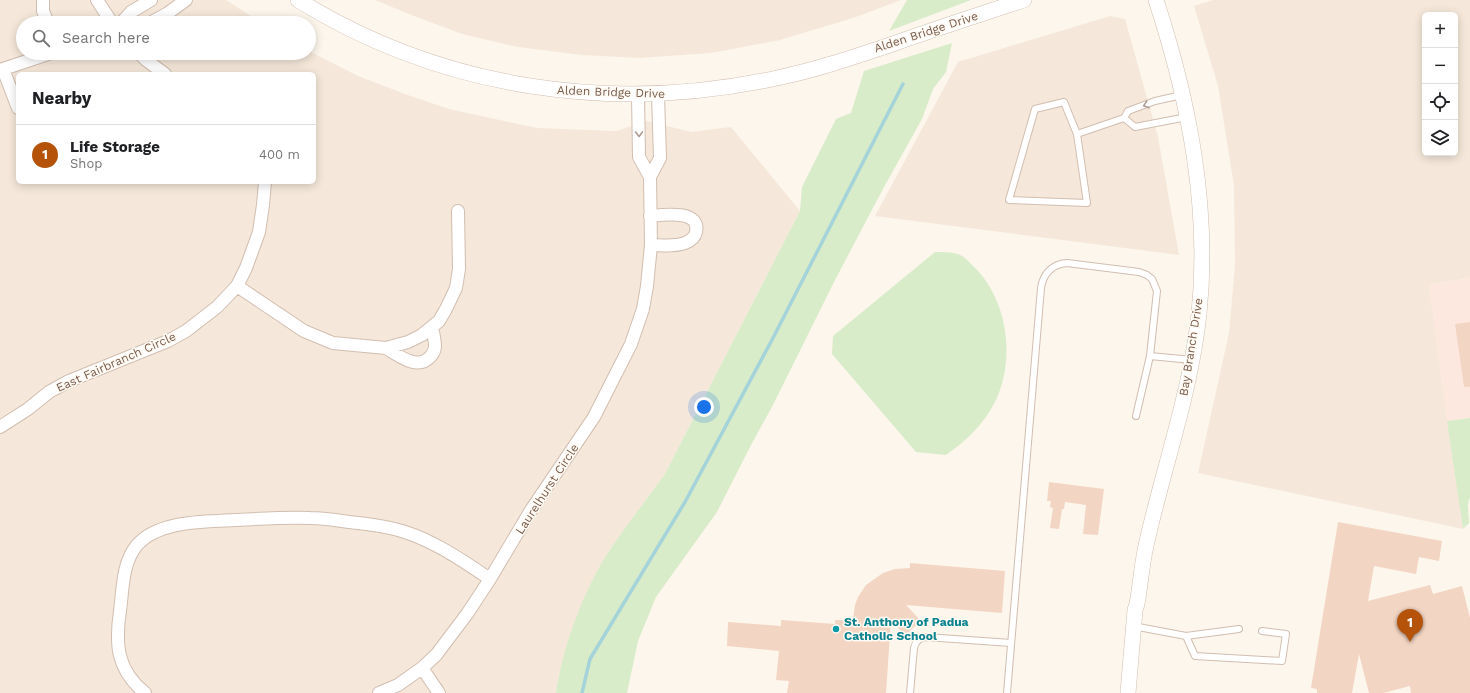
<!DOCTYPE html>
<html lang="en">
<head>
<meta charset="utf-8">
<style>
  body { margin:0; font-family:"Work Sans",sans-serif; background:#f2f2f2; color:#202124 }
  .controls { position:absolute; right:12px; top:12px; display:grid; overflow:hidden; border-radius:6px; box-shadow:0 2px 10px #0003 }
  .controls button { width:36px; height:36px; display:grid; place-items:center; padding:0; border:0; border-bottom:1px solid #e0e0e0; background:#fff; color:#202124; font:20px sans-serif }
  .you { position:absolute; left:704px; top:407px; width:14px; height:14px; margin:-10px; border:3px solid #fff; border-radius:50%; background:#1a73e8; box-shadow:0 0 0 6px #1a73e833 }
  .badge { display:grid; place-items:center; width:26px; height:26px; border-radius:50%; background:#b45309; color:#fff; font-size:13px; font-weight:700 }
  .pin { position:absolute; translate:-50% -33px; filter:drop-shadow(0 1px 2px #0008) }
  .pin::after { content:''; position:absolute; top:21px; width:14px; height:12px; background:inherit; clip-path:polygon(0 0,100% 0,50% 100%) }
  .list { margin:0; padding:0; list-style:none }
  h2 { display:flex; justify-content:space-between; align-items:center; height:52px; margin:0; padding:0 16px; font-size:17px }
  h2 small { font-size:13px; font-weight:400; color:#757577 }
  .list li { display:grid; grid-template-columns:26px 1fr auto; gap:12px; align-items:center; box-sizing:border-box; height:60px; padding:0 16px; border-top:1px solid #e0e0e0 }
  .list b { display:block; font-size:15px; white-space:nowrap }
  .list p { margin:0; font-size:13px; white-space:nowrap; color:#757577 }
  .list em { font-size:13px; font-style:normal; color:#757577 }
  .icon { flex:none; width:22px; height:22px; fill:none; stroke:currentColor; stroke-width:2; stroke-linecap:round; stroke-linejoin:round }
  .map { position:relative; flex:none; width:1470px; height:693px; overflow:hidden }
  .search { position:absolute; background:#fff; box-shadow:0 2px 10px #0003; left:16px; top:16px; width:300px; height:44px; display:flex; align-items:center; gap:10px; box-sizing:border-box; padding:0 14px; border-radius:22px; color:#757577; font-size:15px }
  .panel { position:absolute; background:#fff; box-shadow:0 2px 10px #0003; left:16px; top:72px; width:300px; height:112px; border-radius:6px }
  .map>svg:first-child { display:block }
  .residential { fill:#f5e8da; fill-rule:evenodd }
  .commercial { fill:#fde8e0 }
  .green { fill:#d8ecc9 }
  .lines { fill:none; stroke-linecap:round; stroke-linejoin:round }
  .stream { stroke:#a5d3da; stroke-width:3.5 }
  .building { fill:#f3d5c3 }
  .service-casing { stroke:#d1beb0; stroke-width:8 }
  .minor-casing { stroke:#d1beb0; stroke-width:14 }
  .tertiary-casing { stroke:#d1beb0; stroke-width:16 }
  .service { stroke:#fff; stroke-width:6 }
  .minor { stroke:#fff; stroke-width:12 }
  .tertiary { stroke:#fff; stroke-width:15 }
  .oneway { stroke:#af9d94 }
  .culture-dot { fill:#0f9aa8; stroke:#fffaf3; stroke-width:1.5 }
  .labels { text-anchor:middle; stroke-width:3; stroke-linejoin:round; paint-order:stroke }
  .street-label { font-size:12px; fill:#7a5c4d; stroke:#fffaf3 }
  .culture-label { font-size:12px; font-weight:bold; fill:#0d838f; stroke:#fffaf3; text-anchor:start }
</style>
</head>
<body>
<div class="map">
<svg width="1470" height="693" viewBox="0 0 1470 693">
  <rect width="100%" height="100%" fill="#fdf6ec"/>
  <!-- residential -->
  <path class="residential" d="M 0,0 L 226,0 L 262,23 L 23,23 L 23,53 L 309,53 L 309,51 L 358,76 L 405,94 L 449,109 L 537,128 L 616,131 L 647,121 L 691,132 L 731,127 L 800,211 L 670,464 L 665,474 L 610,549 L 588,590 L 572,631 L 559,675 L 556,693 L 0,693 ZM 18,74 L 314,74 L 314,182 L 18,182 Z
    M 375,0 L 901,0 L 856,17 L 780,40 L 711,53 L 639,58 L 582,55 L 518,47 L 462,34 L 414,16 Z
    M 1213,0 L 1470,0 L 1470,278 L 1429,285 L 1463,529 L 1198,473 L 1229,333 L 1235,265 L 1234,186 L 1218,86 L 1194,6 ZM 1425,15 L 1455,15 L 1455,153 L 1425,153 Z
    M 1110,16 L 1125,19 L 1158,137 L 1179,255 L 875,216 L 958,62 Z"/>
  <!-- commercial -->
  <path class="commercial" d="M 1470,278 L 1470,418 L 1447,421 L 1429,285 Z"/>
  <!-- green -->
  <path class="green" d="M 907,0 L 971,0 L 889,31 Z
    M 952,43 L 946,72 L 933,89 L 922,119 L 884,187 L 834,282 L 773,405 L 751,445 L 717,512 L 656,597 L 638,641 L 627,693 L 556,693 C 563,646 584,588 611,548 C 628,523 647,499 665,474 L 670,464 L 800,211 L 802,187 L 836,119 L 851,113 L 864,71 Z
    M 935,252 C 942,252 957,252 962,256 C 966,258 970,263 973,266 C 1008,299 1016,359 995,402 C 984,424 966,441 946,455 L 916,452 L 832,354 L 833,336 Z
    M 1470,418 L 1470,497 L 1468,504 L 1469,523 L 1463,529 L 1447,421 Z"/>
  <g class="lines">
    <!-- stream -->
    <path class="stream" d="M 582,693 L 590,659 L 685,502 L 773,338 L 903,84"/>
  </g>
  <!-- building -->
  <path class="building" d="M 1470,322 L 1470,387 L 1464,387 L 1455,324 Z
    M 1049,482 L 1104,489 L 1098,535 L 1083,534 L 1086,505 L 1065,502 L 1064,509 L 1062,509 L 1059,529 L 1050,528 L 1053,508 L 1050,507 L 1051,501 L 1047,501 Z
    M 1338,522 L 1442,541 L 1439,561 L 1419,557 L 1416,574 L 1374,566 L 1368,601 L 1430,585 L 1433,594 L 1462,586 L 1470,618 L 1470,693 L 1411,693 L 1410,686 L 1383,693 L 1369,693 L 1359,654 L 1352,693 L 1317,693 L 1317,689 L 1311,688 Z
    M 910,563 L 1005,571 L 1002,613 L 906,605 L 921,621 L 905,635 L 891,620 L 886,693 L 787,693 L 789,681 L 776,680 L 779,651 L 727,646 L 728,622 L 781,626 L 781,620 L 835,624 L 835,620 L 853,620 L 855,605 L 858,597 L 866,585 L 883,573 L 895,569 L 910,568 Z"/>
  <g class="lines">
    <defs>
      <path id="service" d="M 1182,95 L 1155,101 L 1128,111 L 1124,118 L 1135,127 L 1187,117
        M 1077,134 L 1064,102 L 1035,109 L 1009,200 L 1087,203 L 1077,134 L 1124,118
        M 1150,356 L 1192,360
        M 1133,626 L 1186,636 L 1195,656 L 1282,661 L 1286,634 L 1262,631
        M 1186,636 L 1239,629
        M 910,693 L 914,648 C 916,641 919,638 926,637 L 1011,643
        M 1007,693 L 1041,288 C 1043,274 1052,264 1067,263 L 1139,272 L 1147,275 L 1152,279 L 1157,291 L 1150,356 L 1136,416"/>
      <path id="minor" d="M 43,0 L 43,11 L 48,23
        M 97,0 L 112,23
        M 121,23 L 131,12 L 151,0
        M 150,23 L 168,13 L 186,0
        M 139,53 L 146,60 L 165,74
        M 3,69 L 18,108
        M 0,70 L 51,53
        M 638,95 L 639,157 L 650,177
        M 650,216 C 662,215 701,209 696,232 C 695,237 690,241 685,243 C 675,247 661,245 651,245
        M 237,286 L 304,331 L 333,343 L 386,348 L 408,342 L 422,335 L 439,321 L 446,309 L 456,288 L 459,269 L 458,211
        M 386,348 C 398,355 417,371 430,357 C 433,354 435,350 435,346 C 435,340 433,333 432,327
        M 0,427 L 28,409 L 49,392 L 69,381 L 168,341 L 186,331 L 217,307 L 237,286 L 246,268 L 259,232 L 263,205 L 265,182
        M 422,668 L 439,693
        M 145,693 C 117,670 115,645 120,611 C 123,589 122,563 137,545 C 159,520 204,522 234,520 C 259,519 285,517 310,518 C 323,518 336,520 349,522 C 369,524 387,526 405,532 C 436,542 463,561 490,579
        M 379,693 L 398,685 L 422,668 L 436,655 L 467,614 L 490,579 L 531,510 L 594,417 L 631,344 L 643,309 L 647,286 L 651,245 L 650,177 L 660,158 L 658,95"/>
      <path id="tertiary" d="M 298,0 C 442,89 612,114 777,78 C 815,70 851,58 887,46 C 932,30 978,15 1024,0
        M 1128,693 L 1135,610 L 1137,604 C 1141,582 1142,559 1148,537 C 1165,463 1191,390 1199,314 C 1210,207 1189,101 1156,0"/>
    </defs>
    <!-- service casing -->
    <use href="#service" class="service-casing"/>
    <!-- minor casing -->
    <use href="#minor" class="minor-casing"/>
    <!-- tertiary casing -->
    <use href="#tertiary" class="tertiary-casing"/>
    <!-- service -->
    <use href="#service" class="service"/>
    <!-- minor -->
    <use href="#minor" class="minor"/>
    <!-- tertiary -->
    <use href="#tertiary" class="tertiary"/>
  </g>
  <!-- one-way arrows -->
  <defs><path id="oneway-chevron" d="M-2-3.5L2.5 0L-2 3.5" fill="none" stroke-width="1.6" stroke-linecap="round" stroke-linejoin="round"/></defs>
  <g class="oneway">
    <use href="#oneway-chevron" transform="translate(1146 105) rotate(161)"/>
    <use href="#oneway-chevron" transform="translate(639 134) rotate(89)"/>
  </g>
  <!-- markers -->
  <circle class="culture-dot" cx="836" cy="629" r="4"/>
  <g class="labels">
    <!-- street labels -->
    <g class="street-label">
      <text transform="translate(926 32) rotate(-18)" y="4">Alden Bridge Drive</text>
      <text transform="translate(611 92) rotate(2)" y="4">Alden Bridge Drive</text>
      <text transform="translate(1191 347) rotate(-81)" y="4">Bay Branch Drive</text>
      <text transform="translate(116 362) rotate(-24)" y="4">East Fairbranch Circle</text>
      <text transform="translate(547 489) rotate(-57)" y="4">Laurelhurst Circle</text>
    </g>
    <!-- culture labels -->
    <g class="culture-label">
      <text x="844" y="626">St. Anthony of Padua<tspan x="844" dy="14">Catholic School</tspan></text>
    </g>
  </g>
</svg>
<div class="controls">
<button>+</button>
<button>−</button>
<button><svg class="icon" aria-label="locate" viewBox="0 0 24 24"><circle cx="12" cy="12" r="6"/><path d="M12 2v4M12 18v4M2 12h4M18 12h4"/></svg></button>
<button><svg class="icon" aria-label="layers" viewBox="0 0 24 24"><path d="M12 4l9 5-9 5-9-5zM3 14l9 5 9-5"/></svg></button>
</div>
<div class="you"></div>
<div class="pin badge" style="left:1410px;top:642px">1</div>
<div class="search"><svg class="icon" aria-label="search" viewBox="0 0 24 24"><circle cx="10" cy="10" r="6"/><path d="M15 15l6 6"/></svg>Search here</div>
<section class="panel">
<h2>Nearby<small></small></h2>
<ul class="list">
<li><span class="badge">1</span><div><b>Life Storage</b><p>Shop</p></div><em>400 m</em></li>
</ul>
</section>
</div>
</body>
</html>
